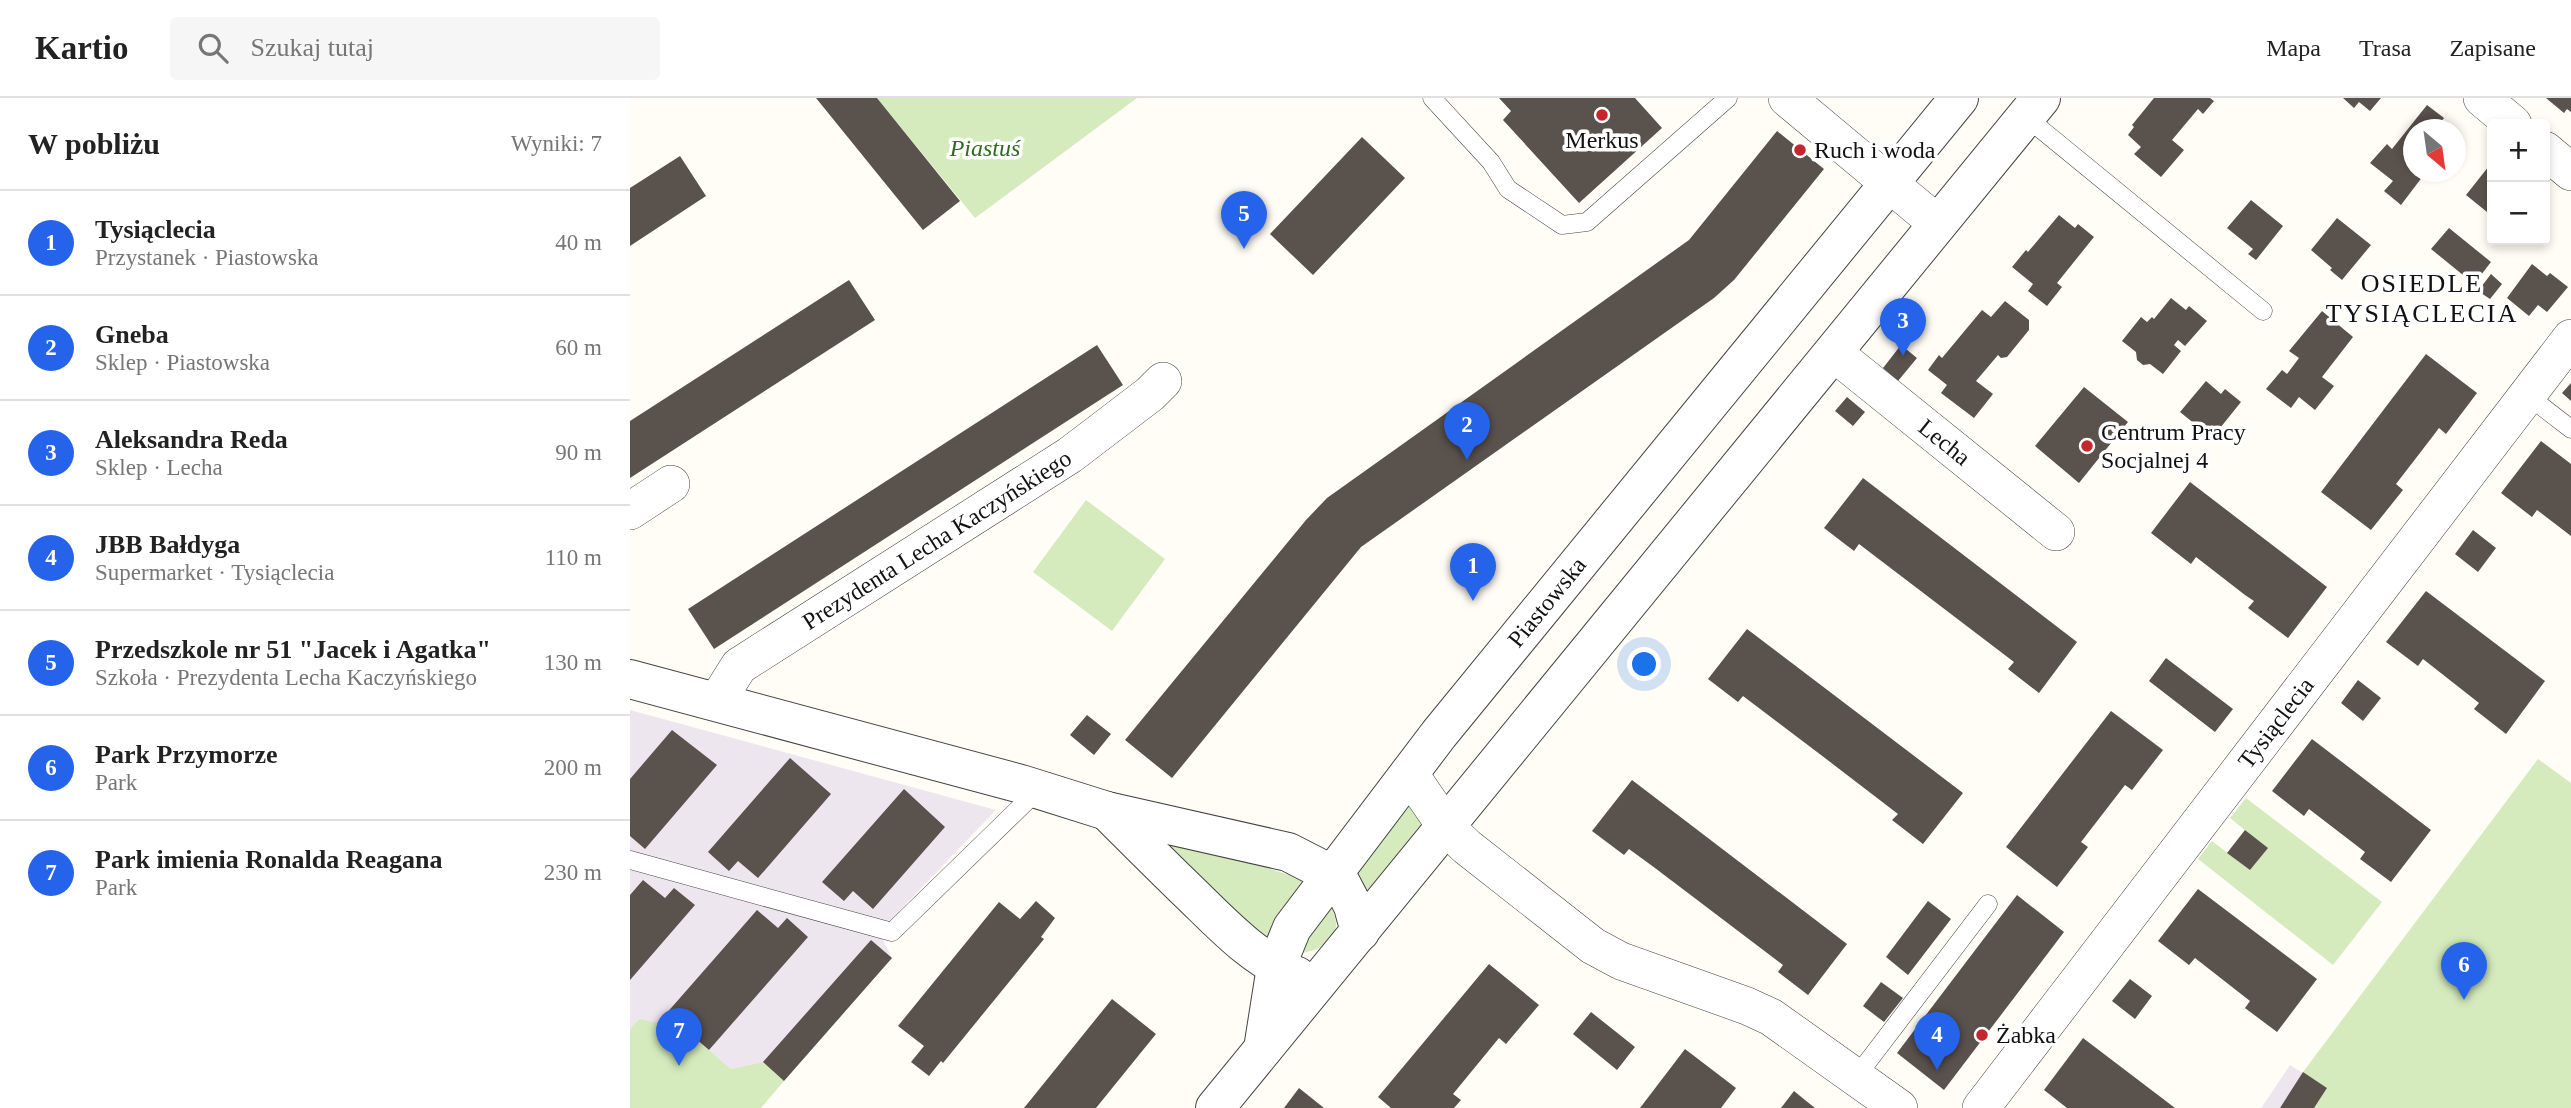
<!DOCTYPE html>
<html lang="pl">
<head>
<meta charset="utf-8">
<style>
  body { margin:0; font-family:Georgia,serif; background:#f6f6f6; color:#222 }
  .controls { position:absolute; right:21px; top:21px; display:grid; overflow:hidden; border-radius:7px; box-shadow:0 4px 10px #0003 }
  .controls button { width:63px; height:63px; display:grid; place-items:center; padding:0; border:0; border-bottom:2px solid #e0e0e0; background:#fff; color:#222; font:35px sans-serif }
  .compass { position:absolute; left:1773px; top:21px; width:63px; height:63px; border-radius:50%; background:#fff; box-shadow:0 4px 10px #0003; rotate:151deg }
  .you { position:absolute; left:1015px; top:567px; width:24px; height:24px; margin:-18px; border:5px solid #fff; border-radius:50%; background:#1a73e8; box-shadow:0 0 0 10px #1a73e833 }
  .badge { display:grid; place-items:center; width:46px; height:46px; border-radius:50%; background:#2563eb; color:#fff; font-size:23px; font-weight:700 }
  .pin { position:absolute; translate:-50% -58px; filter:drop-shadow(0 2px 4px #0008) }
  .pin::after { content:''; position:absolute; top:37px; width:24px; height:21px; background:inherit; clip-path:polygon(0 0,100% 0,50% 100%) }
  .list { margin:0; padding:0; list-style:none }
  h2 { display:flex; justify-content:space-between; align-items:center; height:91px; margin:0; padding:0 28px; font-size:30px }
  h2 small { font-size:23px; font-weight:400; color:#767676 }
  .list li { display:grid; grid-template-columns:46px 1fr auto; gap:21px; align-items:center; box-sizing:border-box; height:105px; padding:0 28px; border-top:2px solid #e0e0e0 }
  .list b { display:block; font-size:26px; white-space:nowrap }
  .list p { margin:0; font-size:23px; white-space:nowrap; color:#767676 }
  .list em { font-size:23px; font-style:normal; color:#767676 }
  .icon { flex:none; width:38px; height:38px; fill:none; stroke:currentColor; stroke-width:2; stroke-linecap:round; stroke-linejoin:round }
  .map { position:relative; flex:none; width:1941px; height:1010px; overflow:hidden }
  header { display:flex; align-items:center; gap:42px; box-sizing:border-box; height:98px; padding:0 35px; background:#fff; border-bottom:2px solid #e0e0e0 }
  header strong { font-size:33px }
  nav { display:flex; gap:38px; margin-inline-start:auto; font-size:24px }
  .search { width:490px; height:63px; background:#f6f6f6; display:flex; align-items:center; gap:18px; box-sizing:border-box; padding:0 24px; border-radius:7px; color:#767676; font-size:26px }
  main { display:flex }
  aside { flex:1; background:#fff }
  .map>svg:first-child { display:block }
  .industrial { fill:#eee6ef }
  .green { fill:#d5ebbd }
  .building { fill:#5a524d }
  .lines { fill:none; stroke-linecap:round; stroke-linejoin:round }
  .service-casing { stroke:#444; stroke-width:19 }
  .minor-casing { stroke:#444; stroke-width:38 }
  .tertiary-casing { stroke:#444; stroke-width:40 }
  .service { stroke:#fff; stroke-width:18 }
  .minor { stroke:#fff; stroke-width:37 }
  .tertiary { stroke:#fff; stroke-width:38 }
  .poi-dot { fill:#c4262e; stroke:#fff; stroke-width:2.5 }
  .labels { text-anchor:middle; stroke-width:7; stroke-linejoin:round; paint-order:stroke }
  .poi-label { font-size:24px; fill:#111; stroke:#fff; text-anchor:start }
  .park-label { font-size:24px; font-style:italic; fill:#2f6b1f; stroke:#fff }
  .street-label { font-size:24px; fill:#111; stroke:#fff }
  .neighbourhood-label { font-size:26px; letter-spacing:2px; fill:#111; stroke:#fff }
</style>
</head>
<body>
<header>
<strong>Kartio</strong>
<div class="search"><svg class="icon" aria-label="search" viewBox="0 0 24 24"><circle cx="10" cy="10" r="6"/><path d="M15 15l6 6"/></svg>Szukaj tutaj</div>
<nav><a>Mapa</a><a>Trasa</a><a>Zapisane</a></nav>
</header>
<main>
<aside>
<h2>W pobliżu<small>Wyniki: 7</small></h2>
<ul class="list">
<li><span class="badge">1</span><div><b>Tysiąclecia</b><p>Przystanek · Piastowska</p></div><em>40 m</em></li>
<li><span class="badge">2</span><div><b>Gneba</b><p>Sklep · Piastowska</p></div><em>60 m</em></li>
<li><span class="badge">3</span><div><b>Aleksandra Reda</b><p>Sklep · Lecha</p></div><em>90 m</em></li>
<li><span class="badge">4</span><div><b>JBB Bałdyga</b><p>Supermarket · Tysiąclecia</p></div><em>110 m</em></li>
<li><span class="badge">5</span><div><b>Przedszkole nr 51 &quot;Jacek i Agatka&quot;</b><p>Szkoła · Prezydenta Lecha Kaczyńskiego</p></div><em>130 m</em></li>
<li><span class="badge">6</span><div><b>Park Przymorze</b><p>Park</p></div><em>200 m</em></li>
<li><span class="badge">7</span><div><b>Park imienia Ronalda Reagana</b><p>Park</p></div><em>230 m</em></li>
</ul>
</aside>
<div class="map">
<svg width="1941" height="1010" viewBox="0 0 1941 1010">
  <rect width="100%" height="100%" fill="#fffdf5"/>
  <!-- industrial -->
  <path class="industrial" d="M 0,612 L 366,712 L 249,834 L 262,860 L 154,983 L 133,964 L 101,971 L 58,934 L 50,944 L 9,921 L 0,931 Z
    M 1660,967 L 1697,990 L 1684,1010 L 1631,1010 Z"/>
  <!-- green -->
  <path class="green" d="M 247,0 L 507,0 L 345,120 Z
    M 456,402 L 535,461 L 482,533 L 403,474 Z
    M 1908,661 L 1941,685 L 1941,1010 L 1684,1010 L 1697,990 L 1673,974 Z
    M 1616,700 L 1752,804 L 1703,867 L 1568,761 L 1582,743 L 1620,772 L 1637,750 L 1600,720 Z
    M 782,706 L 793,729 L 735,801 L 722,777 Z
    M 515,740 L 634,769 L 678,783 L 636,841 Z
    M 698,805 C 702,811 706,819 706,826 C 707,846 679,857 663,855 Z
    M 9,921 L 28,925 L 50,944 L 58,934 L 101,971 L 133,964 L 154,983 L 131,1010 L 0,1010 L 0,931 Z"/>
  <!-- building -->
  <path class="building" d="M 186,0 L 247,0 L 330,103 L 293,132 Z
    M 869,0 L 1005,0 L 1032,30 L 949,105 L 873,22 L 881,13 Z
    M 1524,0 L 1580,0 L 1584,3 L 1573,16 L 1568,11 L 1542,42 L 1554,52 L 1531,79 L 1504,56 L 1511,49 L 1498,37 L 1504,29 L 1502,27 Z
    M 1713,0 L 1751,0 L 1740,13 L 1729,4 L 1724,10 Z
    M 1916,0 L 1941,0 L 1941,14 L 1937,11 L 1934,15 Z
    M 1797,7 L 1814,20 L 1809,26 L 1815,32 L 1783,32 L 1783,74 L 1793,78 L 1771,107 L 1754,93 L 1763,83 L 1740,65 L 1757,46 L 1762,51 Z
    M 1147,33 L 1194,71 L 1104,182 L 1084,200 L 731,449 L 542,680 L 495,642 L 676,422 L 697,400 L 1059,142 Z
    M 732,39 L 775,80 L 683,177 L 640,136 Z
    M 50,58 L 76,98 L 0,148 L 0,90 Z
    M 1859,68 L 1862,71 L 1862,118 L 1836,97 Z
    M 1621,102 L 1653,128 L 1626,162 L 1618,156 L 1623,151 L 1597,130 Z
    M 1429,117 L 1445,130 L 1448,126 L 1464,139 L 1427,185 L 1432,189 L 1417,208 L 1398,193 L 1403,186 L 1382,169 L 1396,152 L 1398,154 Z
    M 1707,120 L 1741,147 L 1712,182 L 1700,172 L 1702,170 L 1681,152 Z
    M 1819,130 L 1861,164 L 1844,186 L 1801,151 Z
    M 1902,166 L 1917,178 L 1920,175 L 1938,189 L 1917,214 L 1908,207 L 1899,218 L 1877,200 Z
    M 1861,176 L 1872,186 L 1860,201 L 1848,193 Z
    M 219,182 L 245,222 L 0,380 L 0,323 Z
    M 1541,200 L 1556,212 L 1559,208 L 1577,223 L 1555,248 L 1548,242 L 1544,247 L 1551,253 L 1533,276 L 1520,266 L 1513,267 L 1507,262 L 1506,254 L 1492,243 L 1511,219 L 1517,224 L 1522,219 L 1524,221 Z
    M 1375,203 L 1399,222 L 1399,232 L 1377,259 L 1371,260 L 1368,257 L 1346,283 L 1363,296 L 1344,320 L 1311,295 L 1317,287 L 1298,272 L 1309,257 L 1312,260 L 1352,212 L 1361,219 Z
    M 1692,213 L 1723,239 L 1692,279 L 1704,288 L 1685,312 L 1669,299 L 1661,310 L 1636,291 L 1652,272 L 1657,276 L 1669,260 L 1659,253 Z
    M 467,247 L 493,287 L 84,551 L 58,511 Z
    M 1271,247 L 1287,260 L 1268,283 L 1253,270 Z
    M 1796,256 L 1847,295 L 1816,336 L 1809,330 L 1803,338 L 1766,386 L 1773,392 L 1741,432 L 1691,394 Z
    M 1576,283 L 1591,296 L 1595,291 L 1611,304 L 1582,340 L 1550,314 Z
    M 1941,285 L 1941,303 L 1932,295 Z
    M 1454,289 L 1498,324 L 1449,385 L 1405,348 Z
    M 1217,299 L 1235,314 L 1223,328 L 1205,313 Z
    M 1911,343 L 1941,366 L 1941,438 L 1907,412 L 1902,419 L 1871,395 Z
    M 1233,380 L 1447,544 L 1409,595 L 1378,571 L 1384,564 L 1229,446 L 1224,453 L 1194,430 Z
    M 1560,384 L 1697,489 L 1658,540 L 1618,510 L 1624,503 L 1615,497 L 1566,459 L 1561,466 L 1521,435 Z
    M 1843,432 L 1866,450 L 1848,474 L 1825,456 Z
    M 1796,493 L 1915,583 L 1876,636 L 1844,611 L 1849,605 L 1793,561 L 1788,568 L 1756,544 Z
    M 1117,531 L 1333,695 L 1293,746 L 1262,722 L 1268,716 L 1191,657 L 1113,598 L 1108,604 L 1078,581 Z
    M 1536,560 L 1603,611 L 1585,634 L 1519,583 Z
    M 1728,582 L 1751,600 L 1733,623 L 1711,605 Z
    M 1481,613 L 1533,652 L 1502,692 L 1495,687 L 1451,744 L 1458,749 L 1427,789 L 1376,749 Z
    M 457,617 L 481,636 L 464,657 L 440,637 Z
    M 42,632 L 87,667 L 15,751 L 0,738 L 0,681 Z
    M 1682,641 L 1801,732 L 1761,784 L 1730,761 L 1735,754 L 1679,711 L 1674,718 L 1642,693 Z
    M 160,660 L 201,696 L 128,780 L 108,763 L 99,773 L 78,754 Z
    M 1002,682 L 1217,846 L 1178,897 L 1148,874 L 1153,867 L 1025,770 L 999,751 L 994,757 L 962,733 Z
    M 274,691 L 315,729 L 243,811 L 223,793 L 214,803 L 192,784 Z
    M 1615,732 L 1638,750 L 1620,772 L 1597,755 Z
    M 13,782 L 35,800 L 44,790 L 65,807 L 0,882 L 0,797 Z
    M 1568,791 L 1687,881 L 1647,934 L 1615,910 L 1620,903 L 1565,860 L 1559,867 L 1528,843 Z
    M 1387,797 L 1434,834 L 1314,992 L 1267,955 Z
    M 406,803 L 425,820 L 411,839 L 414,841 L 313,965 L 311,963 L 299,978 L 281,964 L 294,948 L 268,928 L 369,804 L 390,821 Z
    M 1298,803 L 1321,821 L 1278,877 L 1256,859 Z
    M 127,812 L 148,830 L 157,820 L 178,839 L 79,952 L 58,934 L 50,944 L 28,925 Z
    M 241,842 L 262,860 L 154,983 L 133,964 Z
    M 859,866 L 909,907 L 876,946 L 869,940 L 823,996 L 831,1002 L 824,1010 L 761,1010 L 748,999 Z
    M 1500,881 L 1522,898 L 1505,921 L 1482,903 Z
    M 1251,884 L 1273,900 L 1254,924 L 1233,908 Z
    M 482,901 L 526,936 L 466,1010 L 394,1010 Z
    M 961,914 L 1005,949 L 987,972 L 943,936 Z
    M 1453,940 L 1545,1010 L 1437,1010 L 1414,992 Z
    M 1055,951 L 1106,990 L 1091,1010 L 1010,1010 Z
    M 1673,974 L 1697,990 L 1684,1010 L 1650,1010 Z
    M 669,990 L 694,1010 L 654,1010 Z
    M 1164,993 L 1175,1002 L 1185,1010 L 1151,1010 Z"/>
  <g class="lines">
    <defs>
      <path id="service" d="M 802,0 L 861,64 L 878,91 L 932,127 L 957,124 L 1098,0
        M 1396,19 L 1633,213
        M 1897,297 L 1941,331
        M 0,762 L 262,834 L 409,691
        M 1226,979 L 1358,806"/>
      <g id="minor">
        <path d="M 1157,0 L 1308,126"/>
        <path d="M 1852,0 L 1883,26"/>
        <path d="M 1915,52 L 1941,74"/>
        <path id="s1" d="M 1204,255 L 1426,434"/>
        <path d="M 0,413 L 41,386"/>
        <path id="s2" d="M 87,603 L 109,568 L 440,357 L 520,296 L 533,283"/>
        <path d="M 779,675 L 816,729 L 837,749 L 963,848 L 991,863 L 1117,908 L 1141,919 L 1269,1010"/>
        <path id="s3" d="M 1351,1010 L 1941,240"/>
      </g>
      <g id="tertiary">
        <path d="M 0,581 L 391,686 L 477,713 L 658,754 L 703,777 L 712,787 L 723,808 L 730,834"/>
        <path d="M 477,713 C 505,741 533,769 561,796 C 594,828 624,861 667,878"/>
        <path id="s4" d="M 633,951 L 646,869 L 662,830 L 809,636 L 1329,0"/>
        <path d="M 585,1010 L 1411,0"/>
      </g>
    </defs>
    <!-- service casing -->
    <use href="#service" class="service-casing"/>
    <!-- minor casing -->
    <use href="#minor" class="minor-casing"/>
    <!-- tertiary casing -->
    <use href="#tertiary" class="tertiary-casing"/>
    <!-- service -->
    <use href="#service" class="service"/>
    <!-- minor -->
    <use href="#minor" class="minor"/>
    <!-- tertiary -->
    <use href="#tertiary" class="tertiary"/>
  </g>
  <!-- markers -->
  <g class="poi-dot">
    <circle cx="972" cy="17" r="7"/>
    <circle cx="1170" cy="52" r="7"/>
    <circle cx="1457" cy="348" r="7"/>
    <circle cx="1352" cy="937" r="7"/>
  </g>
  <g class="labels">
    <!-- poi labels -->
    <g class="poi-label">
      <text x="972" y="50" text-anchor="middle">Merkus</text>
      <text x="1184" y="60">Ruch i woda</text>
      <text x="1471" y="342">Centrum Pracy<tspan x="1471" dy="28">Socjalnej 4</tspan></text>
      <text x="1366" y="945">Żabka</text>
    </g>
    <!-- park labels -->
    <g class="park-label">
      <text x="355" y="58">Piastuś</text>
    </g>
    <!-- street labels -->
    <g class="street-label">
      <text dy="8" stroke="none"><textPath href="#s1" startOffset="142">Lecha</textPath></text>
      <text dy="8" stroke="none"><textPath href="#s2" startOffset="276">Prezydenta Lecha Kaczyńskiego</textPath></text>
      <text dy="8" stroke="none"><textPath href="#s4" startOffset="539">Piastowska</textPath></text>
      <text dy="8" stroke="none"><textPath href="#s3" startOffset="485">Tysiąclecia</textPath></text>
    </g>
    <!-- neighbourhood labels -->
    <g class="neighbourhood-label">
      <text x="1792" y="194">OSIEDLE<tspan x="1792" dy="30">TYSIĄCLECIA</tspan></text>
    </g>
  </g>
</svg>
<div class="controls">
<button>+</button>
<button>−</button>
</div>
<svg class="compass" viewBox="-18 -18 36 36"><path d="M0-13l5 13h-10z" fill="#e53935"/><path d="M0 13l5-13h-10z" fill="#767676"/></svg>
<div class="you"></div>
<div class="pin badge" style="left:843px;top:503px">1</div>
<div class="pin badge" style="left:837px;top:362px">2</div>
<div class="pin badge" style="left:1273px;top:258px">3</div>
<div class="pin badge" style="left:1307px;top:972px">4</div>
<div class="pin badge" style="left:614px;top:151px">5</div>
<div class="pin badge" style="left:1834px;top:902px">6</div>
<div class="pin badge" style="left:49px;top:968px">7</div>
</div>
</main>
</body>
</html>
